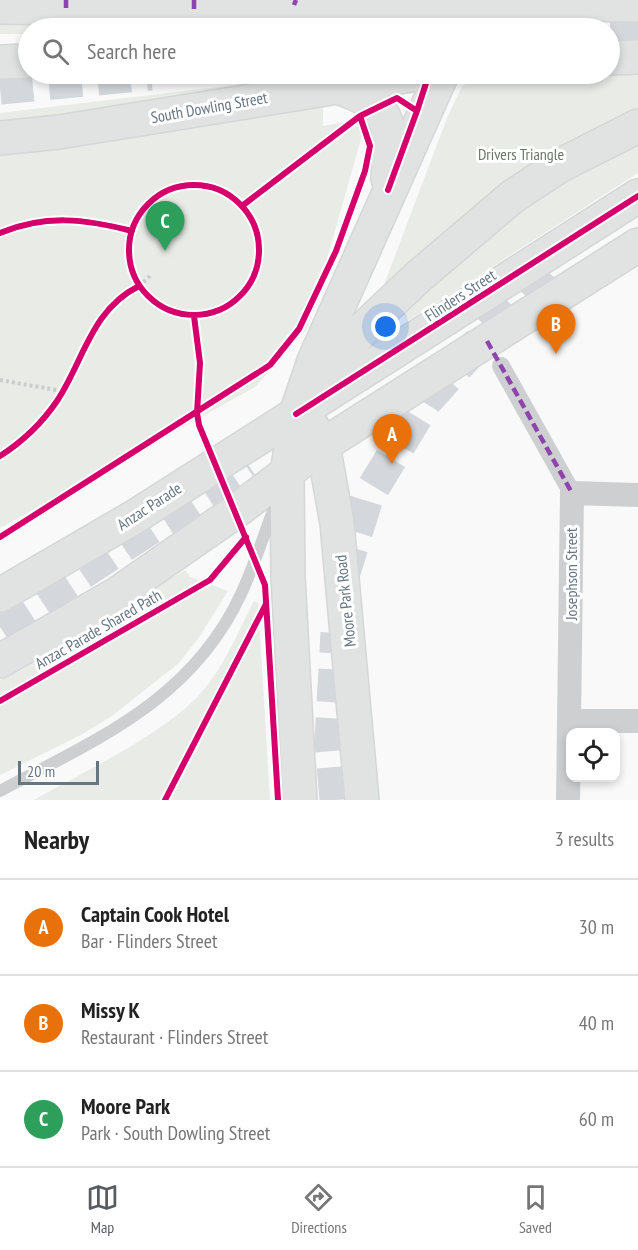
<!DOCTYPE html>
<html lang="en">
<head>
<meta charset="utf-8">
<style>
  body { margin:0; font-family:"PT Sans Narrow",sans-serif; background:#f2f2f2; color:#222 }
  .controls { position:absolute; right:18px; bottom:18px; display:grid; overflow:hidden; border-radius:12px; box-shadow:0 3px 9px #0003 }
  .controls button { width:54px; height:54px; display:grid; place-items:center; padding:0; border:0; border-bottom:2px solid #e0e0e0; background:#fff; color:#222; font:30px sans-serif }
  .scale { position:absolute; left:18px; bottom:15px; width:81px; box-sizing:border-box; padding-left:6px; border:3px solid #657683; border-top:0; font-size:16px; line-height:21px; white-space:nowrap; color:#657683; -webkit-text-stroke:4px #fff; paint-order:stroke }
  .you { position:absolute; left:386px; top:327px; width:21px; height:21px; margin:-15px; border:4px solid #fff; border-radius:50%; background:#1a73e8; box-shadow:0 0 0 9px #1a73e833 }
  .badge { display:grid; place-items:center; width:39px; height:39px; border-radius:50%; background:#585c60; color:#fff; font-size:20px; font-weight:700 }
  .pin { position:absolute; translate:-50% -50px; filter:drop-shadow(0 2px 3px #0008) }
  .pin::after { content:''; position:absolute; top:32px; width:21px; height:18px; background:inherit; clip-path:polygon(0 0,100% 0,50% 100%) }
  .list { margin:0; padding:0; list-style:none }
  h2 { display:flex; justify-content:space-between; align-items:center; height:78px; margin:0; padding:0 24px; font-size:26px }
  h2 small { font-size:20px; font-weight:400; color:#767676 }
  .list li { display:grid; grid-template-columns:39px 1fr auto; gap:18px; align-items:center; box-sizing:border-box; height:96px; padding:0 24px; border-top:2px solid #e0e0e0 }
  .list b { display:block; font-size:22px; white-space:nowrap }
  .list p { margin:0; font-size:20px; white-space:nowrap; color:#767676 }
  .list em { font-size:20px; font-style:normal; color:#767676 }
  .icon { flex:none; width:33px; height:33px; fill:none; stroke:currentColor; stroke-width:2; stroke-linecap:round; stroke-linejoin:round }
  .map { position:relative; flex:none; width:638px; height:800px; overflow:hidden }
  .search { position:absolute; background:#fff; box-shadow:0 3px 9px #0003; left:18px; right:18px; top:18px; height:66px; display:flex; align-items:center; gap:15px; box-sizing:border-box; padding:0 21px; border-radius:33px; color:#767676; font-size:22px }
  .sheet { height:366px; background:#fff }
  nav { display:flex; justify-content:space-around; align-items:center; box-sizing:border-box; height:84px; border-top:2px solid #e0e0e0; background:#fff; font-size:16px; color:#767676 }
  nav a { display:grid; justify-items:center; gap:3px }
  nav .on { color:#585c60 }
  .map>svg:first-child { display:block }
  .green { fill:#e8ebe6 }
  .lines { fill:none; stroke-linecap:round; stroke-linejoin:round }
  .motorway-tunnel { stroke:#d4d8dc; stroke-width:33; stroke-dasharray:33 16; stroke-linecap:butt }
  .secondary-casing { stroke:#d5d6d7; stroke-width:36 }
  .primary-casing { stroke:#d5d6d7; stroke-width:36 }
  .motorway-casing { stroke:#d5d6d6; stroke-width:36 }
  .path { stroke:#cbcccd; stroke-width:4; stroke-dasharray:3 3; stroke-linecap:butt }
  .service { stroke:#cecfd0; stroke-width:12 }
  .pedestrian { stroke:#cecfd0; stroke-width:18 }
  .minor { stroke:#cecfd0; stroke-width:24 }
  .secondary { stroke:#e1e2e2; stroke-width:33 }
  .primary { stroke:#e1e2e2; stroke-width:33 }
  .motorway { stroke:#e1e2e2; stroke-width:33 }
  .quiet { stroke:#8e44ad; stroke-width:4.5; stroke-dasharray:9 4.5; stroke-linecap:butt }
  .cycleway-casing { stroke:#fff; stroke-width:10 }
  .cycleway { stroke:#d6006c; stroke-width:6 }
  .labels { text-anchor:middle; stroke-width:6; stroke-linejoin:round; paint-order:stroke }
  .street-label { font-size:16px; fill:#657683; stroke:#fff }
  .park-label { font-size:16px; fill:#687a64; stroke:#fff }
</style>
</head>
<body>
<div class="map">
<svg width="638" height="800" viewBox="0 0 638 800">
  <rect width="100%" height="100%" fill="#f9f9f9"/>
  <!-- green -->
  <path class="green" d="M 0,21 L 408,25 L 407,28 L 28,28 L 28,34 L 0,34 Z
    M 638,71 L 638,173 L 409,320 L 382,290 L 447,118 L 462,86 L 482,78 Z
    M 242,74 L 342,74 L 0,128 L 0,113 L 242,84 Z
    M 323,105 L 323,126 L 367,118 L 307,329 L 255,387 L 0,528 L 0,153 L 131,138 Z
    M 185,570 L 190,577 L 228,591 L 200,636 L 179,663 L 112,716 L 81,735 L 0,775 L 0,680 Z
    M 254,601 L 258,603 L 270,800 L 34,800 C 83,772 164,734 201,693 C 224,667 238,632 254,601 Z"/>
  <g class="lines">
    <!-- motorway-tunnel -->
    <path class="motorway-tunnel" d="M 610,30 L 638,30
      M 0,88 L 151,74
      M 342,579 L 367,498 L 426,401 L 549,265
      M 0,627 L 248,464
      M 336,800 L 331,740 L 337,633"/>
    <defs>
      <path id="secondary" d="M 457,28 L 466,0
        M 335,86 C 394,106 390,121 388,179
        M 310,423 L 323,445 L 337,523 L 362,800
        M 300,800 L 288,576 L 287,474 L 296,414 L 314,361 L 442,74"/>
      <path id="primary" d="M 0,7 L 194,10 L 465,2 L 638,5
        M 610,58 L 638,57
        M 0,138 L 59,132 L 418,74
        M 0,595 L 136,516 L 638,196
        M 0,661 L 117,594 L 235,512 L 323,445 L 638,245"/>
      <path id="motorway" d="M 0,62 L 28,61
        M 296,414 L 345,349 L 365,327 L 418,277 L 512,197 L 559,166 L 638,126"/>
    </defs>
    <!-- secondary casing -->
    <use href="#secondary" class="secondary-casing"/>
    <!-- primary casing -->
    <use href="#primary" class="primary-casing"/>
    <!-- motorway casing -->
    <use href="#motorway" class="motorway-casing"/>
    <!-- path -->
    <path class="path" d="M 139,286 L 151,275
      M 0,380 L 62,391
      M 0,537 L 197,413"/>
    <!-- service -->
    <path class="service" d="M 0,791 C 97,739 192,700 241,594 C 255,564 265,531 277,500"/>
    <!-- pedestrian -->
    <path class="pedestrian" d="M 501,366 L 572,493"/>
    <!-- minor -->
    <path class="minor" d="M 570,721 L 638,721
      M 568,800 L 572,493 L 638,495"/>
    <!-- secondary -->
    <use href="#secondary" class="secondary"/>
    <!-- primary -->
    <use href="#primary" class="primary"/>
    <!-- motorway -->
    <use href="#motorway" class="motorway"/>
    <!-- quiet -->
    <path class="quiet" d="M 66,0 L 66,8
      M 194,0 L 194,10
      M 294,5 L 296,0
      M 487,341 L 572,493"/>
    <defs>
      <path id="cycleway" d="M129 250a65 65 0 1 1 130 0a65 65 0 1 1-130 0Z
        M 388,190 L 417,111
        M 242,206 L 360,116 L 397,98 L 417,111 L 429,74
        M 0,233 C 46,214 85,219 132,231
        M 194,316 L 200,363 L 197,413 L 199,425 L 265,585 L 278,800
        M 296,414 L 638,196
        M 0,456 C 22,442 42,423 57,401 C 84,360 91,310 139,286
        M 0,537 L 270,365 L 299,329 L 336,251 L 365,171 L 370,146 L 360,116
        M 0,701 L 210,580 L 246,537
        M 165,800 L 266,604"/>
    </defs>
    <!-- cycleway casing -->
    <use href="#cycleway" class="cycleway-casing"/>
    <!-- cycleway -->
    <use href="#cycleway" class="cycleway"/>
  </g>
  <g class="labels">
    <!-- street labels -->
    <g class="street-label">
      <text transform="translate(209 107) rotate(-10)" y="6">South Dowling Street</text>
      <text transform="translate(460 295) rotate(-33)" y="6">Flinders Street</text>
      <text transform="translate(149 506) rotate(-33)" y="6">Anzac Parade</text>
      <text transform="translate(571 574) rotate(-90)" y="6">Josephson Street</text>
      <text transform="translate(345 601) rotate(-96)" y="6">Moore Park Road</text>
      <text transform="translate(98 629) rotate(-30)" y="6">Anzac Parade Shared Path</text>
    </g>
    <!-- park labels -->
    <g class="park-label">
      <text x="521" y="160">Drivers Triangle</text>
    </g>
  </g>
</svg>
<div class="controls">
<button><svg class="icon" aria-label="locate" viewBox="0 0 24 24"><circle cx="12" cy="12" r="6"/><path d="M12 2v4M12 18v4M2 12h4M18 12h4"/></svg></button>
</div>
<div class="scale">20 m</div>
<div class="you"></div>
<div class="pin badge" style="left:392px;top:464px;background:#e8710a">A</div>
<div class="pin badge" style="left:556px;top:354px;background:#e8710a">B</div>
<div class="pin badge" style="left:165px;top:251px;background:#2e9e5b">C</div>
<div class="search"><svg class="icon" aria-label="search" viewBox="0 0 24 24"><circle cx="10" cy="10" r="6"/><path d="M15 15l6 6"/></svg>Search here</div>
</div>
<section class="sheet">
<h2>Nearby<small>3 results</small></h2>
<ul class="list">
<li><span class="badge" style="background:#e8710a">A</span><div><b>Captain Cook Hotel</b><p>Bar · Flinders Street</p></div><em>30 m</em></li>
<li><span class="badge" style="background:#e8710a">B</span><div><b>Missy K</b><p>Restaurant · Flinders Street</p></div><em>40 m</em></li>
<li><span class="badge" style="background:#2e9e5b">C</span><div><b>Moore Park</b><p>Park · South Dowling Street</p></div><em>60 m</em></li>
</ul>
</section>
<nav>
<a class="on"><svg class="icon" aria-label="map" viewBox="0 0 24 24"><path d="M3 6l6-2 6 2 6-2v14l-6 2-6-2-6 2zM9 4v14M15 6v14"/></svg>Map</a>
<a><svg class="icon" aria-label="directions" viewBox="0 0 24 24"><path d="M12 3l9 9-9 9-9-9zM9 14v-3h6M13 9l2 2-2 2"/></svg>Directions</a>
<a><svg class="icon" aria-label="saved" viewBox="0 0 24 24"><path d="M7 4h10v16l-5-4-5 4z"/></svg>Saved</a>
</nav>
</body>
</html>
